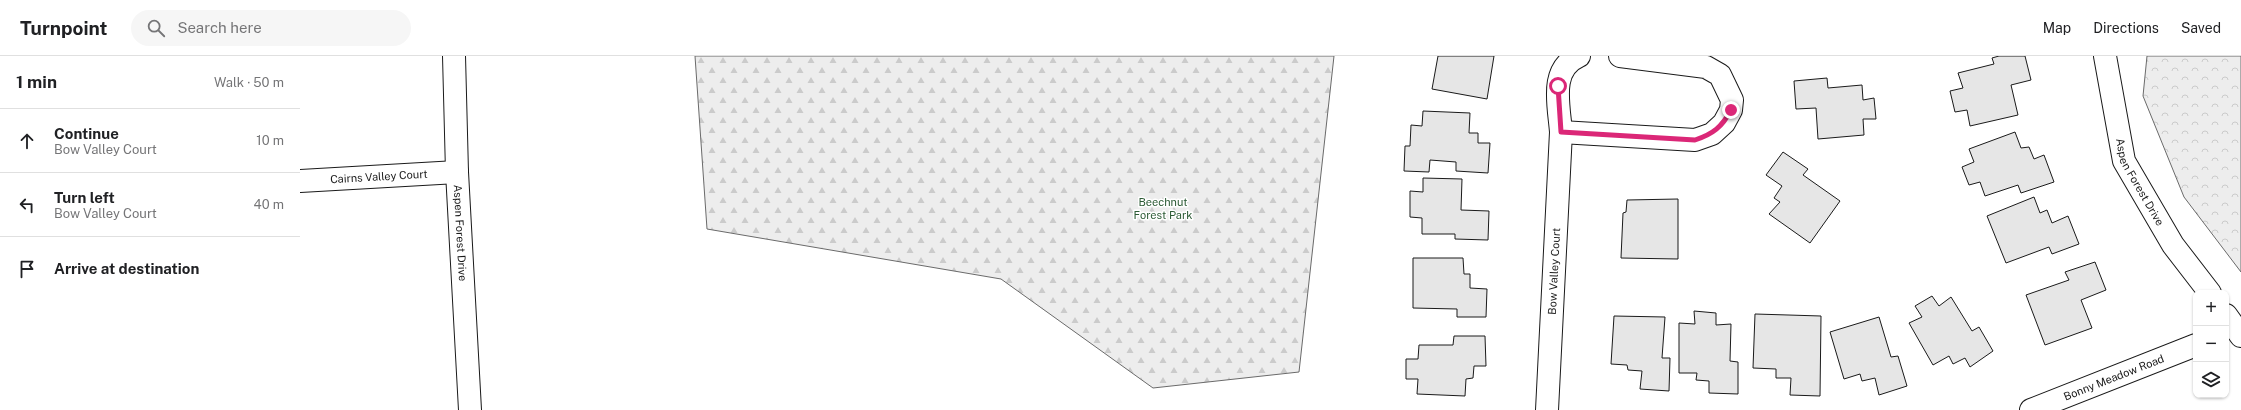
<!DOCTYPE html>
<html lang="en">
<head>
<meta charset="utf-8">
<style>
  body { margin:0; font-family:"Public Sans",sans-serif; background:#f6f6f6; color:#202124 }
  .controls { position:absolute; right:12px; bottom:12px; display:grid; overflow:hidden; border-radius:8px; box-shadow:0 1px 3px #0004 }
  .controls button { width:36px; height:36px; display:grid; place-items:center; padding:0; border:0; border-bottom:1px solid #e0e0e0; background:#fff; color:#202124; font:20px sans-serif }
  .stop { position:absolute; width:12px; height:12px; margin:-9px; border:3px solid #db2777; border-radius:50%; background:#fff }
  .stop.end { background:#db2777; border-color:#fff; box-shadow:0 1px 4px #0008 }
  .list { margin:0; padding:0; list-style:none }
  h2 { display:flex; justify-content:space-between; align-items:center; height:52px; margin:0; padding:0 16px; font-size:17px }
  h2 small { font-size:13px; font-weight:400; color:#757577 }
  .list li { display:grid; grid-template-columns:26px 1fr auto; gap:12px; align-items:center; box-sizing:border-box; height:64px; padding:0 16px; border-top:1px solid #e0e0e0 }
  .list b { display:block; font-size:15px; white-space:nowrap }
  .list p { margin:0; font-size:13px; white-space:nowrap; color:#757577 }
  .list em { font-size:13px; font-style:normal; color:#757577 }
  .icon { flex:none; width:22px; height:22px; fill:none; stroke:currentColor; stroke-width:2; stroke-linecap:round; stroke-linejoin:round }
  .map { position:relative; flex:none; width:1941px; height:354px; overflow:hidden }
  header { display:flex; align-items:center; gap:24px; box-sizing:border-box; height:56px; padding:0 20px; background:#fff; border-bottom:1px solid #e0e0e0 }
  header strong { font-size:19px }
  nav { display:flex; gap:22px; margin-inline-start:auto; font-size:14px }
  .search { width:280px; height:36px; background:#f6f6f6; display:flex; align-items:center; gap:10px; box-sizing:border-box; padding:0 14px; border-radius:22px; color:#757577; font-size:15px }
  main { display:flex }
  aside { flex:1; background:#fff }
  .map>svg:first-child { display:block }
  .forest { fill:url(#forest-firs); stroke:#6a6a6a }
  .park { fill:url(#park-crowns); stroke:#6a6a6a }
  .building { fill:#e6e6e6; stroke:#1a1a1a }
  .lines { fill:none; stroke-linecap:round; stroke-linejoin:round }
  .minor-casing { stroke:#1a1a1a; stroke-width:24 }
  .minor { stroke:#fff; stroke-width:22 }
  .route { stroke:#db2777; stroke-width:5 }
  .labels { text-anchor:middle; stroke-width:3; stroke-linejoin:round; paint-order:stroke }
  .street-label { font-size:11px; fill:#1a1a1a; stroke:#fff }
  .park-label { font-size:11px; fill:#2b5a34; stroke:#fff }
</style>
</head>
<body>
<header>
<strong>Turnpoint</strong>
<div class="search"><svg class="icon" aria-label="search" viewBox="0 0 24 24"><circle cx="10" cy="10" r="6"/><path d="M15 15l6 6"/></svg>Search here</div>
<nav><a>Map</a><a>Directions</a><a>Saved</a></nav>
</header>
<main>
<aside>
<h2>1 min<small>Walk · 50 m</small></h2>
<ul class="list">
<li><svg class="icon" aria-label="ahead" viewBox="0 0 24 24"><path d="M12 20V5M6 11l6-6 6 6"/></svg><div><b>Continue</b><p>Bow Valley Court</p></div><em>10 m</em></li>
<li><svg class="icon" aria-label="left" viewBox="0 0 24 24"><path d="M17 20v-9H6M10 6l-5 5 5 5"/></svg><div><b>Turn left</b><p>Bow Valley Court</p></div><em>40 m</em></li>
<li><svg class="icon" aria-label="arrive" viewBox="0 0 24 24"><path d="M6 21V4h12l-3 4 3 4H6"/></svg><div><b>Arrive at destination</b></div></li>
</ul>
</aside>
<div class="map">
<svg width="1941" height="354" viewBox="0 0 1941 354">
  <defs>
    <pattern id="forest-firs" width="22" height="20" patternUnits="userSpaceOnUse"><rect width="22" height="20" fill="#ededed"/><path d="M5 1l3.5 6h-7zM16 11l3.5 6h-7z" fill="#cbcbcb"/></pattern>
    <pattern id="park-crowns" width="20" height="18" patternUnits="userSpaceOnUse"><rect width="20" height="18" fill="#ededed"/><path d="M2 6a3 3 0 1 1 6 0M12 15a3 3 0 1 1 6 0" fill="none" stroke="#cbcbcb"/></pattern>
  </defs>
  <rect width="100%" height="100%" fill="#fff"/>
  <!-- forest -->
  <path class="forest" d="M 395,0 L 1034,0 L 999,316 L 853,332 L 701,223 L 407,173 Z"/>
  <!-- park -->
  <path class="park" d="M 1847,0 L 1941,0 L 1941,216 L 1884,141 L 1843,40 Z"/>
  <!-- building -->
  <path class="building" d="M 1138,0 L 1194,0 L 1187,43 L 1132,33 Z
    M 1699,0 L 1725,0 L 1731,24 L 1711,29 L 1718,59 L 1670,70 L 1667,54 L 1655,56 L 1650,35 L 1663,32 L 1658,17 L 1694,8 L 1692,2 Z
    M 1527,22 L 1528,32 L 1562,29 L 1563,44 L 1574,42 L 1576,63 L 1563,63 L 1564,79 L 1518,83 L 1516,52 L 1496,53 L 1494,25 Z
    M 1123,55 L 1170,57 L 1169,77 L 1178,77 L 1178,87 L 1190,87 L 1188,117 L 1156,115 L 1156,106 L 1130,104 L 1129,116 L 1104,115 L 1105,90 L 1110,90 L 1111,69 L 1122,70 Z
    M 1715,76 L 1721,92 L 1729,91 L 1734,103 L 1744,99 L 1754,126 L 1721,137 L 1718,129 L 1685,140 L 1680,126 L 1669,129 L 1662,111 L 1674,106 L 1669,93 Z
    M 1483,96 L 1508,113 L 1503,119 L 1540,145 L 1510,187 L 1469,158 L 1480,146 L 1474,142 L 1482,130 L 1466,119 Z
    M 1123,122 L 1162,123 L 1161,154 L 1189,155 L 1188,184 L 1155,183 L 1155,178 L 1122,178 L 1122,162 L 1110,161 L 1110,135 L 1123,136 Z
    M 1734,141 L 1740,157 L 1747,154 L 1752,167 L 1768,160 L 1779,188 L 1752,198 L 1749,191 L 1706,207 L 1687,160 Z
    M 1378,143 L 1378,203 L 1321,202 L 1323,157 L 1326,156 L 1327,144 Z
    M 1113,202 L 1163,202 L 1164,218 L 1170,218 L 1170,232 L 1187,233 L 1186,261 L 1157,261 L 1157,253 L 1113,252 Z
    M 1795,206 L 1806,234 L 1781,244 L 1792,272 L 1745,289 L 1726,239 L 1769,224 L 1765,216 Z
    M 1632,240 L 1639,250 L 1651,241 L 1672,275 L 1679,271 L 1693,295 L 1670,311 L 1665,302 L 1653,308 L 1649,300 L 1633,309 L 1609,267 L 1622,261 L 1615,250 Z
    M 1394,255 L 1416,257 L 1416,269 L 1431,268 L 1430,305 L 1438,306 L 1438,338 L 1409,337 L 1409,325 L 1396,324 L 1397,317 L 1379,317 L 1379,267 L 1395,268 Z
    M 1455,258 L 1521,260 L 1520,340 L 1490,339 L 1491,322 L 1476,322 L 1476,313 L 1453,312 Z
    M 1314,260 L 1365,261 L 1362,302 L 1370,302 L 1369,335 L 1340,333 L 1342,315 L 1328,314 L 1327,309 L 1311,308 Z
    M 1579,261 L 1591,301 L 1598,300 L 1607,330 L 1579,339 L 1575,322 L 1562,325 L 1560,318 L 1544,323 L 1530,276 Z
    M 1154,280 L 1185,280 L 1186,310 L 1174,310 L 1173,322 L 1166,323 L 1165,340 L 1117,338 L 1118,323 L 1106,323 L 1106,303 L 1118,303 L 1119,289 L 1153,289 Z"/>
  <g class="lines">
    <defs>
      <g id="minor">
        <path id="s1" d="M 154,0 L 157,116 L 170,354"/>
        <path id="s2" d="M 1805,0 L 1824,105 L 1873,189 L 1910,237"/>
        <path d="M 1261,76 L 1395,84 L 1412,78 L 1424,67 L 1431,54 L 1432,44 L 1420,19 L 1406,11 L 1320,0"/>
        <path id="s3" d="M 0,125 L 157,116"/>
        <path d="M 1926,259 L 1941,280"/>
        <path id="s4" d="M 1247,354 L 1261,76 C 1259,49 1249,13 1279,0"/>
        <path id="s5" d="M 1731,354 L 1896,289"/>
      </g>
    </defs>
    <!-- minor casing -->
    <use href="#minor" class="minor-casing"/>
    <!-- minor -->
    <use href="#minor" class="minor"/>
  </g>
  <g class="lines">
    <!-- route -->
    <path class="route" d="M 1258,30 L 1261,76 L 1395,84 C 1413,78 1422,71 1431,54"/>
  </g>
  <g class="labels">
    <!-- street labels -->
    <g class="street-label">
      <text dy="4" stroke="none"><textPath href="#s3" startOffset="79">Cairns Valley Court</textPath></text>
      <text dy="4" stroke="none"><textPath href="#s2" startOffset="132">Aspen Forest Drive</textPath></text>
      <text dy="4" stroke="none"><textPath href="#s1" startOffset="177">Aspen Forest Drive</textPath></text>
      <text dy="4" stroke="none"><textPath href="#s4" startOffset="139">Bow Valley Court</textPath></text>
      <text dy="4" stroke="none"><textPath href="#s5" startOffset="89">Bonny Meadow Road</textPath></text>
    </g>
    <!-- park labels -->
    <g class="park-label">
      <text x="863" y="150">Beechnut<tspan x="863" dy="13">Forest Park</tspan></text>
    </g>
  </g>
</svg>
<div class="controls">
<button>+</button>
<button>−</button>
<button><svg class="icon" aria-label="layers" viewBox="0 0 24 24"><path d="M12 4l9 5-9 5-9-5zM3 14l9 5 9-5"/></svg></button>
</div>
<div class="stop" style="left:1258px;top:30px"></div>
<div class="stop end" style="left:1431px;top:54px"></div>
</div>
</main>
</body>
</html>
